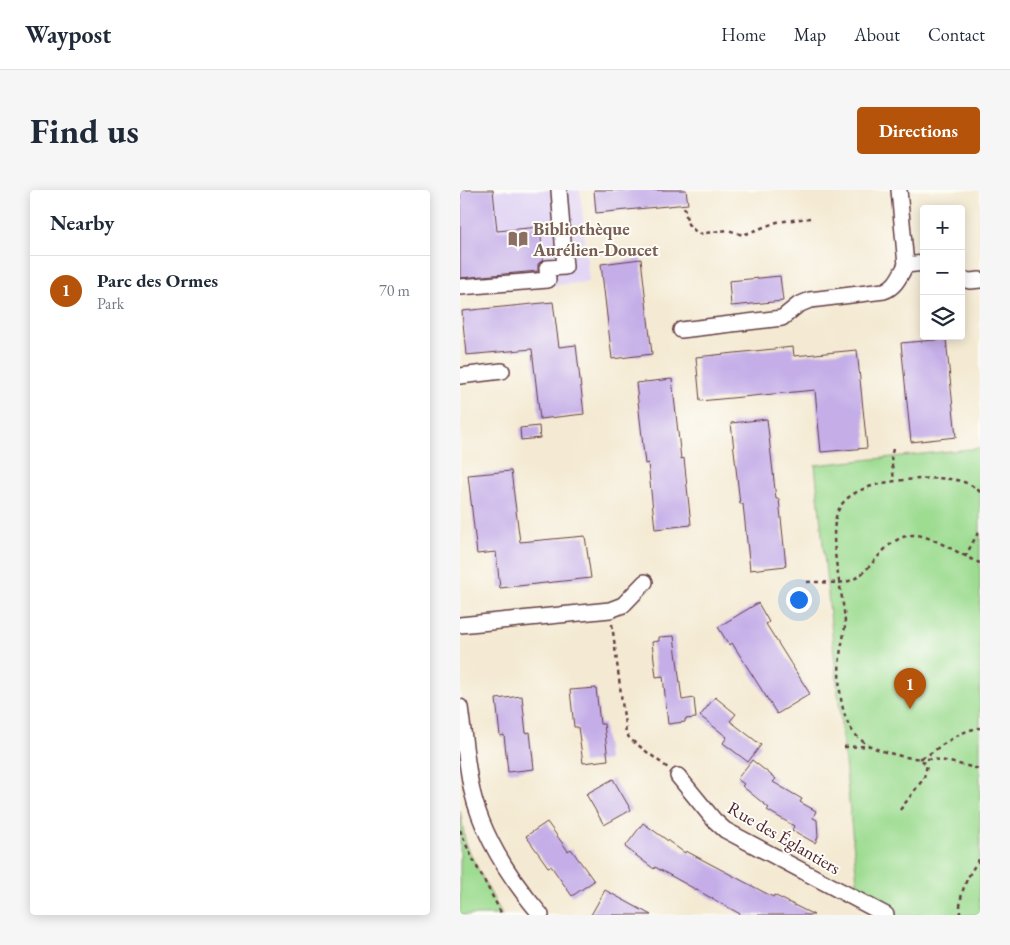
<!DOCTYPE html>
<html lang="en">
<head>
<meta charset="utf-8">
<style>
  body { margin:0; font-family:"EB Garamond",serif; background:#f6f6f7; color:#1f2937 }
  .controls { position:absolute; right:15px; top:15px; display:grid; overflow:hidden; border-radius:5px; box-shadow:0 2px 12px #0003 }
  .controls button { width:45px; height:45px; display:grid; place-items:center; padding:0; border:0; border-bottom:1px solid #e0e1e3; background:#fff; color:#1f2937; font:25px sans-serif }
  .you { position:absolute; left:338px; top:409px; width:18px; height:18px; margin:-12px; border:4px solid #fff; border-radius:50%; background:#1a73e8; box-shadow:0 0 0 8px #1a73e833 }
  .badge { display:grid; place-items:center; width:32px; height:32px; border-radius:50%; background:#b45309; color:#fff; font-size:16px; font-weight:700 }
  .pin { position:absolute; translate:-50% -41px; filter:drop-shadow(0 1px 2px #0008) }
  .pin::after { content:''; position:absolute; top:26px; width:18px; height:15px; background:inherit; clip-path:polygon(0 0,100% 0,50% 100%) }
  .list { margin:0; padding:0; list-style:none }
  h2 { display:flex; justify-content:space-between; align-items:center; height:65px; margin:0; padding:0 20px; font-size:21px }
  h2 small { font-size:16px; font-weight:400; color:#747a83 }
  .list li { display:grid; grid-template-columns:32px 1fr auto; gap:15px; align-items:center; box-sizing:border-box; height:70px; padding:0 20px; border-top:1px solid #e0e1e3 }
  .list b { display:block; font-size:19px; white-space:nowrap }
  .list p { margin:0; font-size:16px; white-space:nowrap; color:#747a83 }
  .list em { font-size:16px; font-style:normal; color:#747a83 }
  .icon { flex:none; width:28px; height:28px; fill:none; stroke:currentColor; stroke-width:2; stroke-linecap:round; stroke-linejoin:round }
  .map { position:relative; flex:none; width:520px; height:725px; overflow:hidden; border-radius:5px }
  header { display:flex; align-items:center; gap:30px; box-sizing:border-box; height:70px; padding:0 25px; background:#fff; border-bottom:1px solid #e0e1e3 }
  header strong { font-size:24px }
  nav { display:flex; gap:28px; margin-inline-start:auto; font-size:18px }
  .intro { display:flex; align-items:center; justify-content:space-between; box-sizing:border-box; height:120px; padding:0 30px }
  h1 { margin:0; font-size:35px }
  .button { padding:12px 22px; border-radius:5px; background:#b45309; color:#fff; font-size:18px; font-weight:700 }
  main { display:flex; gap:30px; padding:0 30px }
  aside { flex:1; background:#fff; border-radius:5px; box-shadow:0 2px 12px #0003 }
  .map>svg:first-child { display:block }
  .built { fill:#e1d4f4 }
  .green { fill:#9ddc91; stroke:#747e5e }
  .building { fill:#c5aee8 }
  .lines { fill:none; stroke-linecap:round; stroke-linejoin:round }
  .minor-casing { stroke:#643d44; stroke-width:18 }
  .path { stroke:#643d44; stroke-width:2.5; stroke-dasharray:4 4; stroke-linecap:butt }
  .minor { stroke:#fff; stroke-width:15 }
  .labels { text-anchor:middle; stroke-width:4; stroke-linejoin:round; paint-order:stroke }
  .education-label { font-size:18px; font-weight:bold; fill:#785e54; stroke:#fdfcf7; text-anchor:start }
  .street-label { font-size:18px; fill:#4a1f2b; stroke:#fdfcf7 }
</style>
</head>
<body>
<header>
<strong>Waypost</strong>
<nav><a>Home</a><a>Map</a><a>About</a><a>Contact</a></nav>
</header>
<div class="intro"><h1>Find us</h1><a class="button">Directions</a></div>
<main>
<aside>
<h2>Nearby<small></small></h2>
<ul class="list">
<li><span class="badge">1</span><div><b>Parc des Ormes</b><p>Park</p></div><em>70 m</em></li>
</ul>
</aside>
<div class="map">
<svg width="520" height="725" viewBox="0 0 520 725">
  <rect width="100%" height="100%" fill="#fdfcf7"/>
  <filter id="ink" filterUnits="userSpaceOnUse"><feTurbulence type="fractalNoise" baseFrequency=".02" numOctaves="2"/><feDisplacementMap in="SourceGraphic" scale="10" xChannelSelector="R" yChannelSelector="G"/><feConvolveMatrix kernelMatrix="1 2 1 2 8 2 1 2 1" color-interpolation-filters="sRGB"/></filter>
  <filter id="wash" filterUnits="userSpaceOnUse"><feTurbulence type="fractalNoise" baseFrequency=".0096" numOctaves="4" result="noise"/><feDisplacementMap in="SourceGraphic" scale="20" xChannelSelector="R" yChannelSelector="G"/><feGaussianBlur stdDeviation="1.12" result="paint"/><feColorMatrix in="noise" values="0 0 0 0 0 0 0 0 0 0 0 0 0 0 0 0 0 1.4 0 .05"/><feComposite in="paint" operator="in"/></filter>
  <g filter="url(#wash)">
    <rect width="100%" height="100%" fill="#f4ead3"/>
    <!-- built -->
    <path class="built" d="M 0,0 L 120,0 L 129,92 L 0,104 Z"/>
    <!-- green -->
    <path class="green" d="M 520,258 L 520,725 L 426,725 L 399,711 L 355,275 Z
      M 0,620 L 6,656 L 42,725 L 0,725 Z"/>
    <g id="blocks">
      <!-- building -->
      <path class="building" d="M 0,0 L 33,0 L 37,41 L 80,37 L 83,70 L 78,74 L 78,81 L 0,88 Z
        M 134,0 L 226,0 L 228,14 L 136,23 Z
        M 181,69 L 192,164 L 152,169 L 141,74 Z
        M 320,86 L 323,111 L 271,116 L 269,91 Z
        M 93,112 L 99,157 L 116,155 L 124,224 L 80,229 L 72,159 L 6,165 L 2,121 Z
        M 486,149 L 496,247 L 451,252 L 441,153 Z
        M 333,157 L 334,166 L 397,160 L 407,258 L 361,262 L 355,200 L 240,211 L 236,167 Z
        M 212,189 L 221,269 L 224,268 L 231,335 L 195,339 L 188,273 L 185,274 L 176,193 Z
        M 307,229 L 316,309 L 319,309 L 326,376 L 290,380 L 283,314 L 280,314 L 271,233 Z
        M 79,236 L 80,248 L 61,250 L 60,238 Z
        M 51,281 L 60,352 L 125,346 L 131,388 L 40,398 L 36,362 L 17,364 L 8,285 Z
        M 298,413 L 309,432 L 306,434 L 350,504 L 317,524 L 272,453 L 269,455 L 258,437 Z
        M 214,446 L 222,510 L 234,508 L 236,528 L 225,529 L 225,532 L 208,534 L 203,486 L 196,487 L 192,452 L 199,451 L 199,447 Z
        M 136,498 L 140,534 L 144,534 L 148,570 L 123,573 L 118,537 L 114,537 L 110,500 Z
        M 62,506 L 66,543 L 70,542 L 74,579 L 48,582 L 44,545 L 40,546 L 36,509 Z
        M 255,507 L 276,524 L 270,531 L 301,555 L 288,572 L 263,553 L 267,547 L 240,526 Z
        M 292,570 L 316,589 L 313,592 L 342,609 L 340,612 L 356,621 L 353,628 L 357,630 L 358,647 L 355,653 L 332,640 L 334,636 L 307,620 L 309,618 L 282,596 L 284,594 L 277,589 Z
        M 153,589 L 171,620 L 144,635 L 126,604 Z
        M 87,632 L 108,661 L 111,659 L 134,691 L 112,706 L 91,676 L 88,677 L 66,646 Z
        M 183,633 L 225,663 L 226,661 L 313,707 L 314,705 L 354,725 L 282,725 L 195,677 L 194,679 L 165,657 Z
        M 145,700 L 191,725 L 131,725 Z"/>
    </g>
  </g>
  <g filter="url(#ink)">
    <use href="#blocks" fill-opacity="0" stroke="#643d44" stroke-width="1"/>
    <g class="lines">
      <defs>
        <path id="minor" d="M 439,0 L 446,75
          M 501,89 L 510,91 L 520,90
          M 0,97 L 88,90 L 87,78 L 105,77 L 99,0
          M 221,140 L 322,128 L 338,115 L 350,110 L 424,101 C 436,97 440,85 446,75 L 464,73
          M 0,186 L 42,181
          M 0,435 L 150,420 L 163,415 L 185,392
          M 0,517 C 4,545 6,573 12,601 C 23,647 51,690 81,725
          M 218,586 L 254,630 L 265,640 L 426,725"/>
      </defs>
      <!-- minor casing -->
      <use href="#minor" class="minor-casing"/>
      <!-- path -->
      <path class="path" d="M 224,17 L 228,34 L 238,44 L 268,40 L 283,45 L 317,32 L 350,28
        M 433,259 L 431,267 L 434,290
        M 520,302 C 504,286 480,288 459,289 C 437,290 397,294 382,314 C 363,339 384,402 385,433 C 385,444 381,455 380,466 C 378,488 379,517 390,537 C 399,553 416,560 433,564 C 440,566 452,569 459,568 C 466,567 474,561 479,557 C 491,549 506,539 520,538
        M 505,367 L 520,339
        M 347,392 C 360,391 376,395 389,391 C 412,384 423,347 453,345 C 470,344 502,366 520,373
        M 152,434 L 166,543 L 170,549 L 208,578
        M 384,557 L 409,556
        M 440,620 L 464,588 L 467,575 L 459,568 L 481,570 L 520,579
        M 0,640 C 11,669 28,696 42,725
        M 500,725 C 499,703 507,686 520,668"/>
      <!-- minor -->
      <use href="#minor" class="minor"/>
    </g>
  </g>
  <!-- icons -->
  <defs>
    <symbol id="library-bare" viewBox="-9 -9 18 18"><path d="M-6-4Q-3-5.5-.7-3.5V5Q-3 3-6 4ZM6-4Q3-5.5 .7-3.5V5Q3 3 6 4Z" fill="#8d6e63" stroke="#fdfcf7" stroke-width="2.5" paint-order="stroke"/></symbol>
  </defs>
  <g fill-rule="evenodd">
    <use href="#library-bare" x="44" y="35" width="28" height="28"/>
  </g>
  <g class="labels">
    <!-- education labels -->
    <g class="education-label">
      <text x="73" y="45">Bibliothèque<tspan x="73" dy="21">Aurélien-Doucet</tspan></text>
    </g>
    <!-- street labels -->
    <g class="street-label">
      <text transform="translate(324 648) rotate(30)" y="6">Rue des Églantiers</text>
    </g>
  </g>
</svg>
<div class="controls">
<button>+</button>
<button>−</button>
<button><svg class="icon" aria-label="layers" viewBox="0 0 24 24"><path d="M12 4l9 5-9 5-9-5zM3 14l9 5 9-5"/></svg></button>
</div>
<div class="you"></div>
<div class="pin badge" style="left:450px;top:519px">1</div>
</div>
</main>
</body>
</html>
